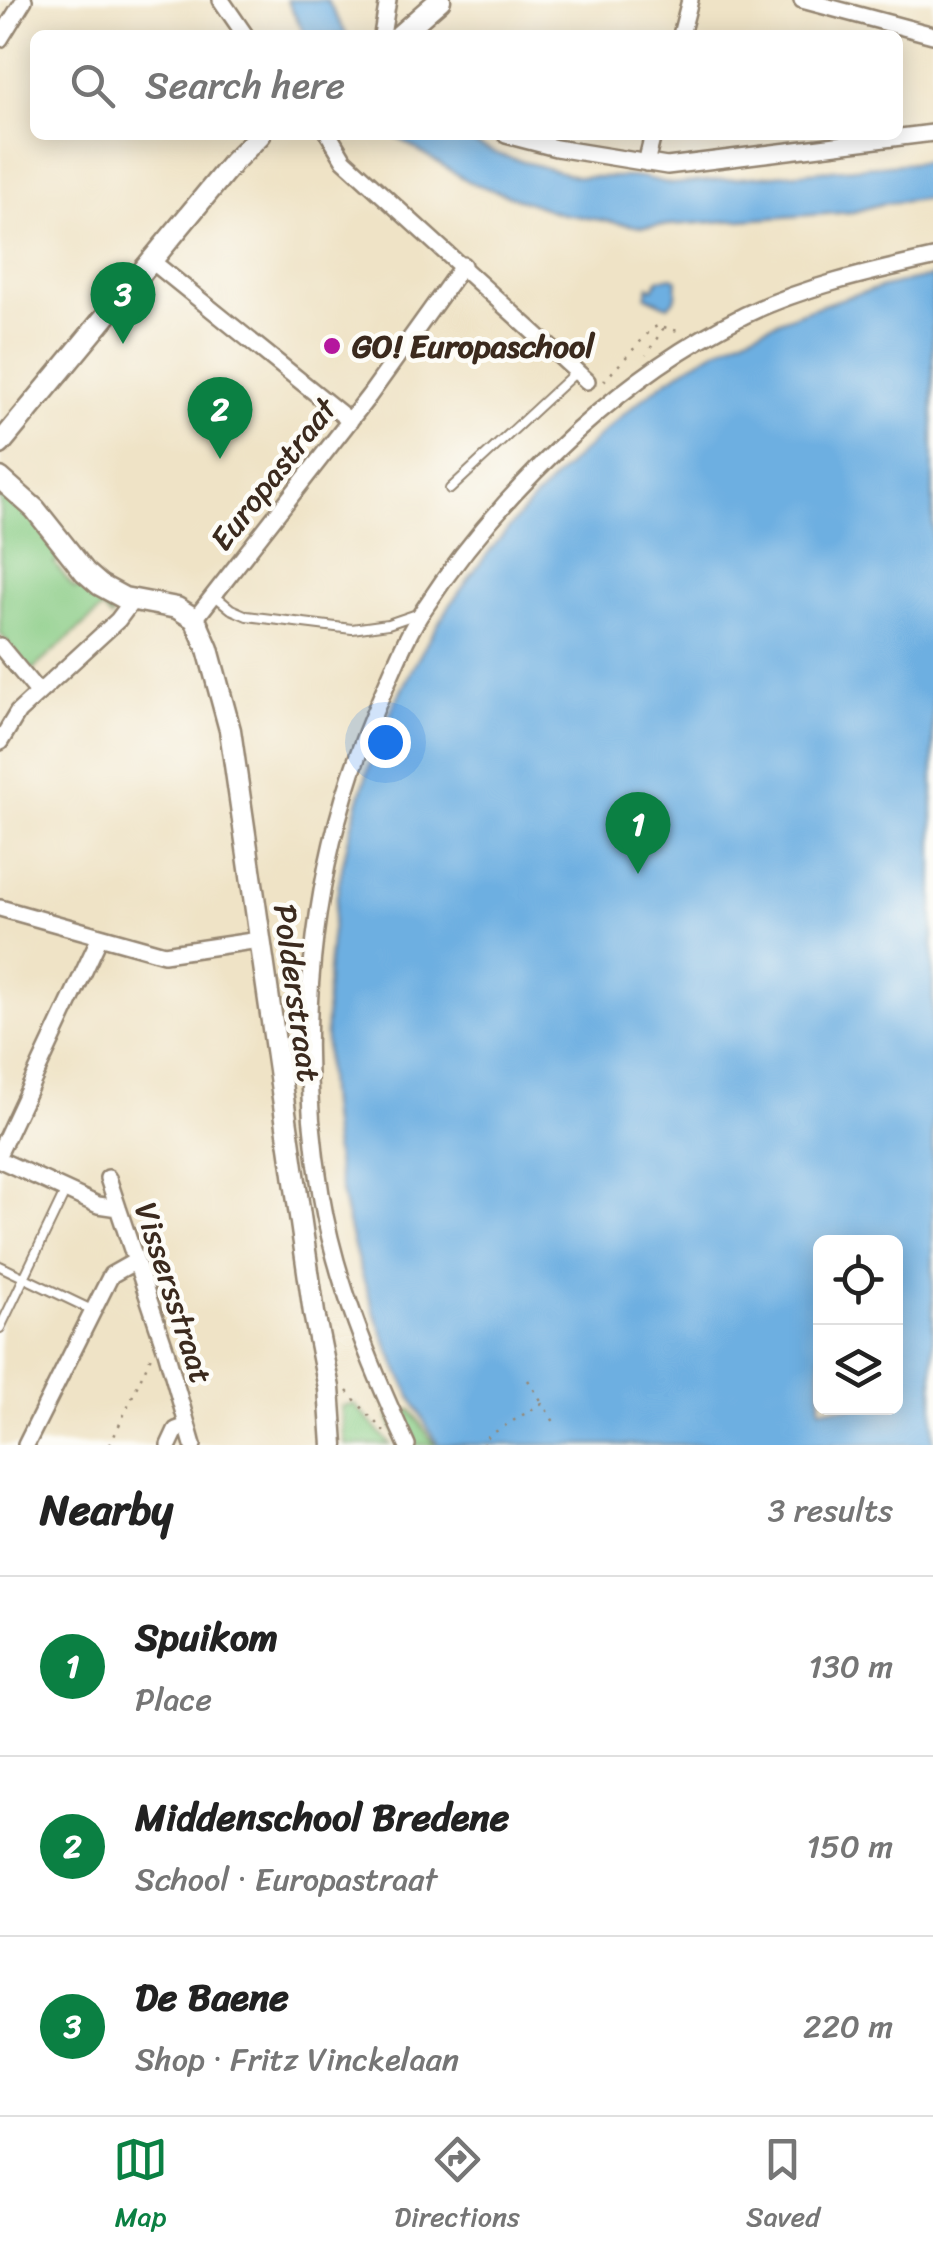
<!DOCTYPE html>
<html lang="en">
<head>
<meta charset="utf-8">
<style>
  body { margin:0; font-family:Sriracha,sans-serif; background:#f2f2f2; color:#222 }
  .controls { position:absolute; right:30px; bottom:30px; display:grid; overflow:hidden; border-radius:15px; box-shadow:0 5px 25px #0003 }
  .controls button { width:90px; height:90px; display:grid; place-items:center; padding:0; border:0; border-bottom:2px solid #e0e0e0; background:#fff; color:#222; font:50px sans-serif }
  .you { position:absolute; left:385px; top:742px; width:35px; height:35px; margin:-25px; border:8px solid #fff; border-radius:50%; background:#1a73e8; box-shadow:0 0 0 15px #1a73e833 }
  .badge { display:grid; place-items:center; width:65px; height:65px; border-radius:50%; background:#0b8043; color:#fff; font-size:32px; font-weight:700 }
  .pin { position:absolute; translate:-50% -82px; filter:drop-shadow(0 2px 5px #0008) }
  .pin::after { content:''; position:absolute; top:52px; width:35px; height:30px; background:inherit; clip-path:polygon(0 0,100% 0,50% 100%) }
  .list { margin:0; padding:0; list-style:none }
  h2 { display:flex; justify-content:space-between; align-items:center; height:130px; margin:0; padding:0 40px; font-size:42px }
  h2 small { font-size:32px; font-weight:400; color:#767676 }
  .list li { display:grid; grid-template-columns:65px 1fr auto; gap:30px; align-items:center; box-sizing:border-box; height:180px; padding:0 40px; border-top:2px solid #e0e0e0 }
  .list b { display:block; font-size:38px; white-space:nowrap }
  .list p { margin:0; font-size:32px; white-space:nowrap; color:#767676 }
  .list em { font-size:32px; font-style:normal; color:#767676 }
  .icon { flex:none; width:55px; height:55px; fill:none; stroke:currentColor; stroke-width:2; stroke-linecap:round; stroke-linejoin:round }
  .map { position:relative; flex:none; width:933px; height:1445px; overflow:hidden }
  .search { position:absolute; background:#fff; box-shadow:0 5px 25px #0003; left:30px; right:30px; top:30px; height:110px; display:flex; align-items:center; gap:25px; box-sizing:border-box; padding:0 35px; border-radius:15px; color:#767676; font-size:38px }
  .sheet { height:670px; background:#fff }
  nav { display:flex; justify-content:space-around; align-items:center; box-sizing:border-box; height:140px; border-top:2px solid #e0e0e0; background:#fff; font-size:28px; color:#767676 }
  nav a { display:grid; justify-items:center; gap:5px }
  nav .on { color:#0b8043 }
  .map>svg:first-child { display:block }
  .green { fill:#89cc85; stroke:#627b52; stroke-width:2.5 }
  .water { fill:#6dafe1; stroke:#546c80; stroke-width:2.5; fill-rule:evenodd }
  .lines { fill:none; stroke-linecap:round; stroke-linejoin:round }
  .service-casing { stroke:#958672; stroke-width:12 }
  .minor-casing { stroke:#958672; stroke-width:20 }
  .tertiary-casing { stroke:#958672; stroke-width:25 }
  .path { stroke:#958672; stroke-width:2.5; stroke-dasharray:2.5 8; stroke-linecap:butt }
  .service { stroke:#fff; stroke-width:8 }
  .minor { stroke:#fff; stroke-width:15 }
  .tertiary { stroke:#fff; stroke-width:20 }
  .poi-dot { fill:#b5179e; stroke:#fdfcf7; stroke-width:4 }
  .labels { text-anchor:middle; stroke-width:9; stroke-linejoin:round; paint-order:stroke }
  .poi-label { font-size:32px; font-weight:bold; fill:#3b2a1e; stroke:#fdfcf7; text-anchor:start }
  .street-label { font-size:32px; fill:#3b2a1e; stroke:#fdfcf7 }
</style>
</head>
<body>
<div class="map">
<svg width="933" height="1445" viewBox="0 0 933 1445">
  <rect width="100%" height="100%" fill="#fdfcf7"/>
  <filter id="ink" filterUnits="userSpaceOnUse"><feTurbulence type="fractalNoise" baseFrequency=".01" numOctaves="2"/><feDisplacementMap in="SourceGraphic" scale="20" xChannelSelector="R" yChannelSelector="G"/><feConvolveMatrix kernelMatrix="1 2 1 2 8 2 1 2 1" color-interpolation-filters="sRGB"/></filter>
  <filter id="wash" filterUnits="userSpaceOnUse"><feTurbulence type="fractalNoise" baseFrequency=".0048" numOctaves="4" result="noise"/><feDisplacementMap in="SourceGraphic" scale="40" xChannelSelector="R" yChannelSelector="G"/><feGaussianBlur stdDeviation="2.25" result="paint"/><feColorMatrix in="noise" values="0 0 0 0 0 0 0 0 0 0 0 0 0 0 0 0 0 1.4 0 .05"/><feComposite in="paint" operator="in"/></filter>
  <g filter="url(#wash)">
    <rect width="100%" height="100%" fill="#efe3c6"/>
    <!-- green -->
    <path class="green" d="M 0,490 L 31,515 L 64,556 L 54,563 L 75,589 L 85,583 L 115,604 L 111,618 L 103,608 L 30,672 L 0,633 Z
      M 354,1404 L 391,1445 L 345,1445 L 341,1406 Z
      M 411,1410 L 435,1445 L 400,1445 L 388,1416 Z"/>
    <!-- water -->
    <path class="water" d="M 287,0 L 327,0 L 347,35 L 305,35 Z
      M 393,135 L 456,135 L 500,155 L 579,177 L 641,177 L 672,184 L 933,161 L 933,198 L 881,204 L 853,212 L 642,227 L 558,213 L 470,182 Z
      M 933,276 L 933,1445 L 438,1445 C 311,1235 291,962 382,733 C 423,633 488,543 565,468 C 609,426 653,385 706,356 C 777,317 854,291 933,276 ZM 820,1242 L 896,1242 L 896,1408 L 820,1408 Z
      M 673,277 L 677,280 L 676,297 L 668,306 L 646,296 L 649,286 L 653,289 L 659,279 Z"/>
  </g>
  <g filter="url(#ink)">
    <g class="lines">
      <defs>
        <path id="service" d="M 450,489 L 577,371
          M 214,595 L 231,609 L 247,616 L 352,629 L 388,624 L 420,613
          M 0,1266 L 94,1311
          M 0,1328 L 66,1190"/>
        <path id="minor" d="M 221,0 L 245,35
          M 802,0 L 933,35
          M 382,35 L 388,0
          M 681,35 L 690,0
          M 0,39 L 24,0
          M 329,135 L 344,160 L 587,381
          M 506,135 L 556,148 L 667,166 L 933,133
          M 646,163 L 653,135
          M 153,262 L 350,421
          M 195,619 L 369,396 L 463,265
          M 0,646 L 38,692
          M 0,742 L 18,712 L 118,620 L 133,600
          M 0,908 L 164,954 L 259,940
          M 0,1151 L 100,937
          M 0,1160 L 98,1205 L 118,1208
          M 108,1178 L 166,1351 L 193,1445
          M 26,1445 L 111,1275 L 134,1262
          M 169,1445 L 176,1430 L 187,1426
          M 407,1445 C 371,1366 335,1280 321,1194 C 292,1024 313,848 384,690 C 396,663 407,634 424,609 C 467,543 519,484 577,431 C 628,385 682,346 745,315 C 803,287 870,272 933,258"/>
        <path id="tertiary" d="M 400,35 L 440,0
          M 0,444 L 233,162 L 260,135
          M 0,478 L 35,509 L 85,572 L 100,585 L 124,598 L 177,608 L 195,619 L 208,649 L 230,730 L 314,1313 L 329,1388 L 333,1445"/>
      </defs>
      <!-- service casing -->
      <use href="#service" class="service-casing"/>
      <!-- minor casing -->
      <use href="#minor" class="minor-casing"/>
      <!-- tertiary casing -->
      <use href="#tertiary" class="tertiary-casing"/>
      <!-- path -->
      <path class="path" d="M 664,327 L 681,332
        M 604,381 L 653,328 L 660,325 L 663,329 L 646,355
        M 284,969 L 294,989
        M 528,1380 L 542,1402
        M 347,1391 L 385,1433
        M 110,1445 L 151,1356
        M 484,1445 L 482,1440 L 542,1403 L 556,1425"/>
      <!-- service -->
      <use href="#service" class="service"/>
      <!-- minor -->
      <use href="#minor" class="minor"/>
      <!-- tertiary -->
      <use href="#tertiary" class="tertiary"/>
    </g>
  </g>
  <!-- markers -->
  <circle class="poi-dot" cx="332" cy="346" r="10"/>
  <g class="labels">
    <!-- poi labels -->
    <g class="poi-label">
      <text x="352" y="357">GO! Europaschool</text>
    </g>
    <!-- street labels -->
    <g class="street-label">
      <text transform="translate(273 474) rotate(-52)" y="11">Europastraat</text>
      <text transform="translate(297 993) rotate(82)" y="11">Polderstraat</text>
      <text transform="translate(174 1293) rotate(72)" y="11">Vissersstraat</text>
    </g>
  </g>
</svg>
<div class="controls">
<button><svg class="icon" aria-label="locate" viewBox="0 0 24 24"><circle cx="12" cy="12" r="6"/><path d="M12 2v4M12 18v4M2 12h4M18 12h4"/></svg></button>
<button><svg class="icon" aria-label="layers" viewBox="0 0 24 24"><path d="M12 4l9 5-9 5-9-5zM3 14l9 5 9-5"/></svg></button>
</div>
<div class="you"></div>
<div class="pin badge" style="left:638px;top:874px">1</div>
<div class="pin badge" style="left:220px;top:459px">2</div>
<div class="pin badge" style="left:123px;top:344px">3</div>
<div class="search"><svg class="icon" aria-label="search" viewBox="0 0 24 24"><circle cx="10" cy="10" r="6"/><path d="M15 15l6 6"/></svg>Search here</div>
</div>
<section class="sheet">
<h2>Nearby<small>3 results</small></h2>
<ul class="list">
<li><span class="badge">1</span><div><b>Spuikom</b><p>Place</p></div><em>130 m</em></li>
<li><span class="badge">2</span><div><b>Middenschool Bredene</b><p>School · Europastraat</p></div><em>150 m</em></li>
<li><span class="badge">3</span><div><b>De Baene</b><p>Shop · Fritz Vinckelaan</p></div><em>220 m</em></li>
</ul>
</section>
<nav>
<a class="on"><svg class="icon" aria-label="map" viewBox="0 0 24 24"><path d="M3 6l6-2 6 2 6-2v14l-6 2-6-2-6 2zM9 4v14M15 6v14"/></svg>Map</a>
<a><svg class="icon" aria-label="directions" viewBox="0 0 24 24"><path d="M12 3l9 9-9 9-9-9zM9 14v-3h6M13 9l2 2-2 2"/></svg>Directions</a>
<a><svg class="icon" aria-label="saved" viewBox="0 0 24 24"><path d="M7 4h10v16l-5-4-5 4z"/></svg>Saved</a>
</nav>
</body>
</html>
